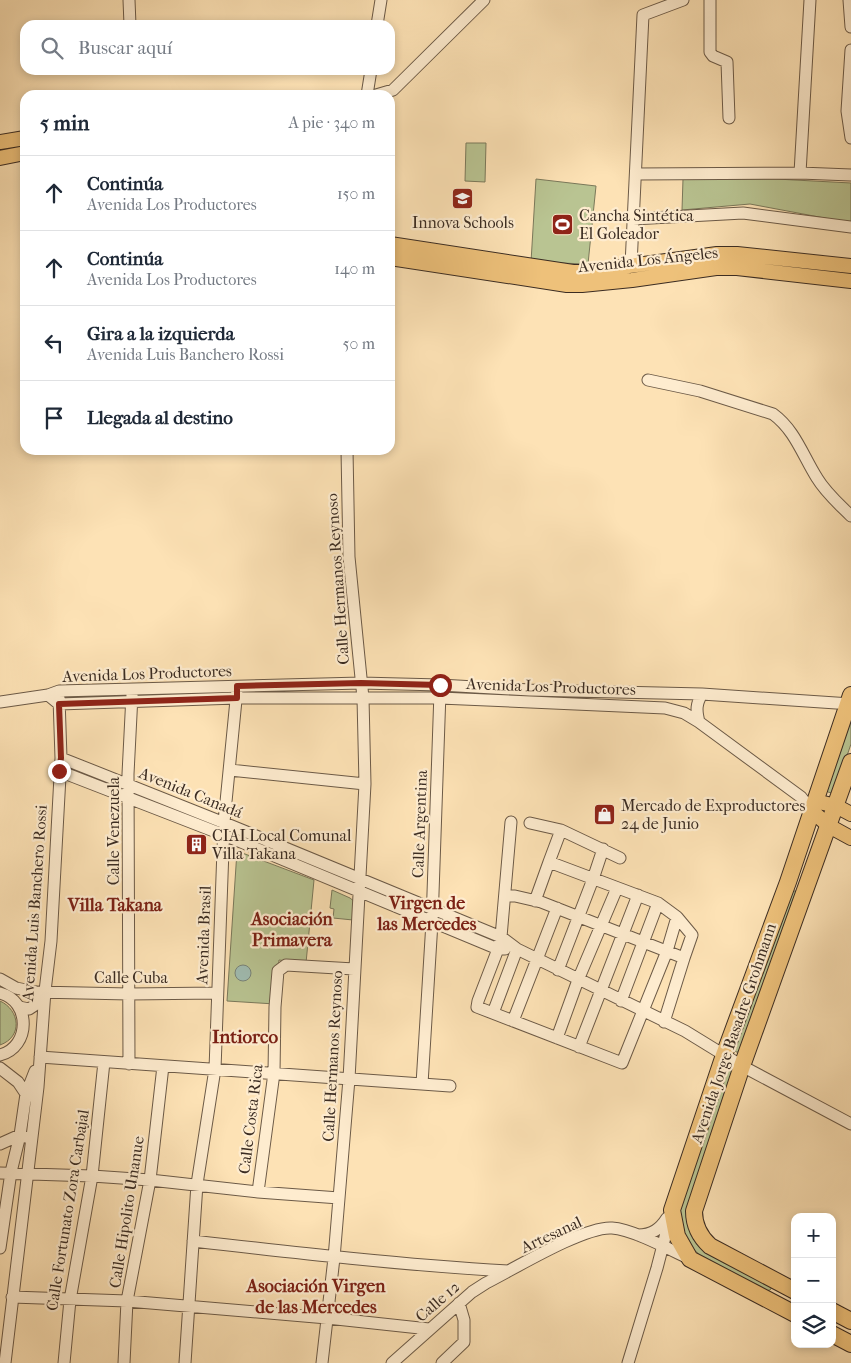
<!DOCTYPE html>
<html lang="es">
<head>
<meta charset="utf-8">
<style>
  body { margin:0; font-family:"IM FELL French Canon",serif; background:#f6f6f7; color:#1f2937 }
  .controls { position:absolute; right:15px; bottom:15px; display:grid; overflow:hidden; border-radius:10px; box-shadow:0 2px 8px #0003 }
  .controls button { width:45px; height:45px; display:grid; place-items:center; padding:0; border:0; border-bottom:1px solid #e0e1e3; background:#fff; color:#1f2937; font:25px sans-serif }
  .stop { position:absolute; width:15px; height:15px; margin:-11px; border:4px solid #8f2418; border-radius:50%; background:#fff }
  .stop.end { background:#8f2418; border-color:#fff; box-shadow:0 1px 5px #0008 }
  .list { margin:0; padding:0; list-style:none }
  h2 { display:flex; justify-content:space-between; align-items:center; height:65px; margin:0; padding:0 20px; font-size:21px }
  h2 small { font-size:16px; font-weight:400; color:#747a83 }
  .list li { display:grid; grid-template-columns:32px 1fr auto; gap:15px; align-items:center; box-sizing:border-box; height:75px; padding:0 20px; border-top:1px solid #e0e1e3 }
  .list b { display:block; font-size:19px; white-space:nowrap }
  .list p { margin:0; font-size:16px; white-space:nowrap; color:#747a83 }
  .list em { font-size:16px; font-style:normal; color:#747a83 }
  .icon { flex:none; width:28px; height:28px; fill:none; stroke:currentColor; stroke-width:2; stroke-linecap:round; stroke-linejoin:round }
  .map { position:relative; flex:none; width:851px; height:1363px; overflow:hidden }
  .search { position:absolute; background:#fff; box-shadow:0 2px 8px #0003; left:20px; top:20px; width:375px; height:55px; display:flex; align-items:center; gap:12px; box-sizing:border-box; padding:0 18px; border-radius:15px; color:#747a83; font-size:19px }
  .panel { position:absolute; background:#fff; box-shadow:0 2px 8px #0003; left:20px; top:90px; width:375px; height:365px; border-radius:15px }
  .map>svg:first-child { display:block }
  .green { fill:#b9c492; stroke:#7a785a }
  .water { fill:#a0bdb3; stroke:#788379 }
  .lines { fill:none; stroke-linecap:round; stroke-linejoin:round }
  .minor-casing { stroke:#6c5a47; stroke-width:13 }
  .major-casing { stroke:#3b2c22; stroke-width:16 }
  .highway-casing { stroke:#3b2c22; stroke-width:18 }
  .minor { stroke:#feeccf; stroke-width:11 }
  .major { stroke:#eec17a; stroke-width:14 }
  .highway { stroke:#eec17a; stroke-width:16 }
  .route { stroke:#8f2418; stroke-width:6 }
  .labels { text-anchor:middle; stroke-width:4.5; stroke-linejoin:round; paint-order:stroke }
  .poi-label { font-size:16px; fill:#3b2c22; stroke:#feeccf; text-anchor:start }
  .street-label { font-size:16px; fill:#3b2c22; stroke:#feeccf }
  .neighbourhood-label { font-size:18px; font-weight:bold; fill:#7a1f14; stroke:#feeccf }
  .quarter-label { font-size:19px; font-weight:bold; fill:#7a1f14; stroke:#feeccf }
</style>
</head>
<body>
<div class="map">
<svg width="851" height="1363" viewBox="0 0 851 1363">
  <rect width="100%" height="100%" fill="#fde2b5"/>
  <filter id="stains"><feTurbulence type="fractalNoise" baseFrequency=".004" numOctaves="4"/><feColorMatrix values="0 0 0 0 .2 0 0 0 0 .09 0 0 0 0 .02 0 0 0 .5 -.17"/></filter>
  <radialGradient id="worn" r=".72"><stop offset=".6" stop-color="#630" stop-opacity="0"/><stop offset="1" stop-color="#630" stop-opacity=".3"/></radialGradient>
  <!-- green -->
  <path class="green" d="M 466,143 L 486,143 L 485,182 L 465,181 Z
    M 536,179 L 596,186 L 588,264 L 531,262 Z
    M 683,179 L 776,179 L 851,183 L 851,223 L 750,204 L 682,210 Z
    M 851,712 L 851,744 L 835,791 L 832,793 L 828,792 L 825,789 Z
    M 237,851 L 314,880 L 306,963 L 279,960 L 275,1004 L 227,1001 Z
    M 332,890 L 350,898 L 355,902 L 353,920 L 333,918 L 334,909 L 330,908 Z
    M 790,891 L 796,891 L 797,896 L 740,1052 L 736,1052 L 733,1048 Z
    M 0,1001 C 20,1010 23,1037 0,1045 Z
    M 729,1068 L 734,1070 L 688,1218 L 773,1286 L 770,1290 L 765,1291 C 742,1279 695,1261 685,1237 C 681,1227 681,1216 680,1206 L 726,1071 Z"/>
  <!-- water -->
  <path class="water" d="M235 973a8 8 0 1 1 16 0a8 8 0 1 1-16 0Z"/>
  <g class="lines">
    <defs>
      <path id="minor" d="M 129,0 L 130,25
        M 710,0 L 710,52 L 713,56 L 727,62 L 729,118
        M 849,0 L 851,27
        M 377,25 L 381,0
        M 851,50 L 847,111 L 851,138
        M 367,95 L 371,70
        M 376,95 L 393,90 L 484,0
        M 800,173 L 810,0
        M 637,174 L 800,173 L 851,175
        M 633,219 L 743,213 L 851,227
        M 631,265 L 643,15 L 683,0
        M 648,380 L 700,391 L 773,414 C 795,430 803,456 817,478 C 826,493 839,504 851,516
        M 48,695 L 59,704 L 237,698 L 440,698 L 665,708 L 684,713 L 699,722 L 801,797 L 812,811
        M 0,702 L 48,695 L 59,691 L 361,683 L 440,685 L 530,690 L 702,694 L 851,704
        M 699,722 C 696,710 696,704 702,694
        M 61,758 L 232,826 L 501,937 L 517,949 L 685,1031 L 742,1066 L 851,1124
        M 230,770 L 365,784
        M 59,771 L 224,835 L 498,949 L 505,949
        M 511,822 L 501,937 L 498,949 L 478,1001 L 477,1007 L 622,1063 L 667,951 L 677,917 L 658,903 L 549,862 L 561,830
        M 530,823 L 561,830 L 620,858
        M 505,896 L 515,896 L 541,902 L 684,958 L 664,1022
        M 535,901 L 549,862
        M 677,917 L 692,935 L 684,958
        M 558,970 L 593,879 L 603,849
        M 0,979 L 16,988 L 36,992 L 129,994 L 217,993
        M 0,993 C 31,1001 31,1047 0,1055
        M 621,1001 L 658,903
        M 19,1007 L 29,1009 L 35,1005 L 38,997 L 36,992
        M 493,1013 L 517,949
        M 513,1021 L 557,908
        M 557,1038 L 578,980 L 617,888
        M 579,1047 L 638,895
        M 40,1057 L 450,1086
        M 129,1064 L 128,774 L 132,695
        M 0,1068 L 18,1082 L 26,1094 L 32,1096
        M 422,1084 L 432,922 L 440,692
        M 0,1144 L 20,1135 L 25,1137
        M 0,1173 L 92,1176 L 150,1180 L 258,1192 L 339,1198
        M 258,1192 L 274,1073 L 275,1007 L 278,971 L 286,965 L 354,969
        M 638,1235 C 652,1235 660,1229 667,1218
        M 193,1241 C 298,1253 403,1265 508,1271
        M 0,1248 L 11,1172 L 20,1135 L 26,1094 L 35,1071
        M 12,1297 L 127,1301 L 327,1318 L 429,1329
        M 5,1363 L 38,1087 L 45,991 L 51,941 L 61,758 L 59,698
        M 64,1363 L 70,1300 L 92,1176 L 104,1062
        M 124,1363 L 127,1301 L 150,1180 L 163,1066
        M 185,1363 L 197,1184 L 215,1069 L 224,822 L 237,690
        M 322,1363 L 334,1258 L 349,1079 L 365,784 L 363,698 L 349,557 L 347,450
        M 392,1363 L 472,1292 L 486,1283 C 514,1269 584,1226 612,1228 C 632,1229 671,1250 690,1259
        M 442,1363 L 464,1342 L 464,1320 L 459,1303
        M 628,1363 L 657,1268 L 671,1214"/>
      <path id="major" d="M 0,142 L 25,138
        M 0,158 L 25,153
        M 390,244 L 573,272 L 585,272 L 717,254 L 737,254 L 851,266
        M 390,258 L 567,285 L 582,285 L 632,280 L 716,268 L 737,268 L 851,281
        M 815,801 L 836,806 L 851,814
        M 812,811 L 829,826 L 851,838"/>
      <path id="highway" d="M 795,1291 L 710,1246 C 699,1236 694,1225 694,1211 L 742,1066 L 851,762
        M 832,1311 L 851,1321
        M 795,1314 L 690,1259 L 677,1236 L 672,1210 L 724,1055 L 788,882 L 851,695
        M 832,1334 L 851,1344"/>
    </defs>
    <!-- minor casing -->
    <use href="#minor" class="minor-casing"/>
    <!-- major casing -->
    <use href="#major" class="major-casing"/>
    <!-- highway casing -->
    <use href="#highway" class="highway-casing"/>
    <!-- minor -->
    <use href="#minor" class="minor"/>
    <!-- major -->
    <use href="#major" class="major"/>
    <!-- highway -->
    <use href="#highway" class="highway"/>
  </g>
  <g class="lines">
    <!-- route -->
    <path class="route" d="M 59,771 L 61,758 L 59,704 L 237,698 L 237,686 L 361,683 L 440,685"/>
  </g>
  <!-- icons -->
  <defs>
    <symbol id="school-square" viewBox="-11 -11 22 22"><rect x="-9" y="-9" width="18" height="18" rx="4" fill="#8f2418" stroke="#feeccf"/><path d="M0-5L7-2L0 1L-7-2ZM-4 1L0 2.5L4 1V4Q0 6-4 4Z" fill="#fff"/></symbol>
    <symbol id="stadium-square" viewBox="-11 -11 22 22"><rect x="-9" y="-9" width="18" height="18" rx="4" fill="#8f2418" stroke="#feeccf"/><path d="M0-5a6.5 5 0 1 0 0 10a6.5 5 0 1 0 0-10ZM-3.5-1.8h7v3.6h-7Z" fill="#fff"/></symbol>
    <symbol id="shop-square" viewBox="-11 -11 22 22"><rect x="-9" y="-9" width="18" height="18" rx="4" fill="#8f2418" stroke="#feeccf"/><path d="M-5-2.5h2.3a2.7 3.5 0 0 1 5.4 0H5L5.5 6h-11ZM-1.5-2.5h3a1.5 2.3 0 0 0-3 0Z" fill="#fff"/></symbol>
    <symbol id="building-square" viewBox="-11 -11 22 22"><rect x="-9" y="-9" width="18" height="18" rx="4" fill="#8f2418" stroke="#feeccf"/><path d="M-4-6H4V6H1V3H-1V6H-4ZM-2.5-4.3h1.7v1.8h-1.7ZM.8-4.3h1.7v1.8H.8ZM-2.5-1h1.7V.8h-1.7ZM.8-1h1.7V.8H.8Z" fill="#fff"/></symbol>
  </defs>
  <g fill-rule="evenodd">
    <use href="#school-square" x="450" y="186" width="25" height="25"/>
    <use href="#stadium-square" x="550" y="212" width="25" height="25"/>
    <use href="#shop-square" x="592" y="802" width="25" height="25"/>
    <use href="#building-square" x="184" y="832" width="25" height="25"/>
  </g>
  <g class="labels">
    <!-- poi labels -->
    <g class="poi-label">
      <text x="579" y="221">Cancha Sintética<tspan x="579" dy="18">El Goleador</tspan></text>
      <text x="463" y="228" text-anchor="middle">Innova Schools</text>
      <text x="621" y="811">Mercado de Exproductores<tspan x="621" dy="18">24 de Junio</tspan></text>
      <text x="212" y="841">CIAI Local Comunal<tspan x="212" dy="18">Villa Takana</tspan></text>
    </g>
    <!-- street labels -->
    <g class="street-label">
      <text transform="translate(648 259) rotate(-6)" y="6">Avenida Los Ángeles</text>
      <text transform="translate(337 579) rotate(-94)" y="6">Calle Hermanos Reynoso</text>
      <text transform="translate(147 673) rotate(-2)" y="6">Avenida Los Productores</text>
      <text transform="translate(551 686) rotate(2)" y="6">Avenida Los Productores</text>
      <text transform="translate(191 792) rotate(22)" y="6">Avenida Canadá</text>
      <text transform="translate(419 824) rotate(-88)" y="6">Calle Argentina</text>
      <text transform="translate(113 831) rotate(-90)" y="6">Calle Venezuela</text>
      <text transform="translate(34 903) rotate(-86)" y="6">Avenida Luis Banchero Rossi</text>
      <text transform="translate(203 935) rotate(-88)" y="6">Avenida Brasil</text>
      <text x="131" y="983">Calle Cuba</text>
      <text transform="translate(733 1033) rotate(-71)" y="6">Avenida Jorge Basadre Grohmann</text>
      <text transform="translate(332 1056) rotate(-87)" y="6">Calle Hermanos Reynoso</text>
      <text transform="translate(250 1119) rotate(-83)" y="6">Calle Costa Rica</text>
      <text transform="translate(67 1210) rotate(-81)" y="6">Calle Fortunato Zora Carbajal</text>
      <text transform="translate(126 1212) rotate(-81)" y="6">Calle Hipolito Unanue</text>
      <text transform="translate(551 1234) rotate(-25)" y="6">Artesanal</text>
      <text transform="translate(437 1301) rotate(-41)" y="6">Calle 12</text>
    </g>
    <!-- neighbourhood labels -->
    <g class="neighbourhood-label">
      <text x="427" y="909">Virgen de<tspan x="427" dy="21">las Mercedes</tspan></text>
      <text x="115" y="911">Villa Takana</text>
      <text x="292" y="925">Asociación<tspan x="292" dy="21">Primavera</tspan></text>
      <text x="316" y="1292">Asociación Virgen<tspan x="316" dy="21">de las Mercedes</tspan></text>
    </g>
    <!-- quarter labels -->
    <g class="quarter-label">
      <text x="245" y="1043">Intiorco</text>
    </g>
  </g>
  <rect width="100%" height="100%" filter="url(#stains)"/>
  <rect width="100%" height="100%" fill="url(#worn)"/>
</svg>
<div class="controls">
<button>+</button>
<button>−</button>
<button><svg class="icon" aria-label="layers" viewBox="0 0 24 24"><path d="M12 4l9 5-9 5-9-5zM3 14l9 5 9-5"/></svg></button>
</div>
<div class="stop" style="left:440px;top:685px"></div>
<div class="stop end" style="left:59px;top:771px"></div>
<div class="search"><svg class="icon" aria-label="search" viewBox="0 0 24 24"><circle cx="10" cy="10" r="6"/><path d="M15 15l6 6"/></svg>Buscar aquí</div>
<section class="panel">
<h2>5 min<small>A pie · 340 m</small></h2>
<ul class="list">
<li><svg class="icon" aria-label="ahead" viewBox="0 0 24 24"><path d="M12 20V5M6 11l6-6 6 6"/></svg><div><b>Continúa</b><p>Avenida Los Productores</p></div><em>150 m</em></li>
<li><svg class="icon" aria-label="ahead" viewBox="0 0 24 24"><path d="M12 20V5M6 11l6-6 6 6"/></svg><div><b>Continúa</b><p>Avenida Los Productores</p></div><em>140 m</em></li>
<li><svg class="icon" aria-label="left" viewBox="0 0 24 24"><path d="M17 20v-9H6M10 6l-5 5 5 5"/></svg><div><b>Gira a la izquierda</b><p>Avenida Luis Banchero Rossi</p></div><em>50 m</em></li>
<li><svg class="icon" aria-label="arrive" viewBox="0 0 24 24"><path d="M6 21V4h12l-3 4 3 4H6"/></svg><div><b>Llegada al destino</b></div></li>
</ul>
</section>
</div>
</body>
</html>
